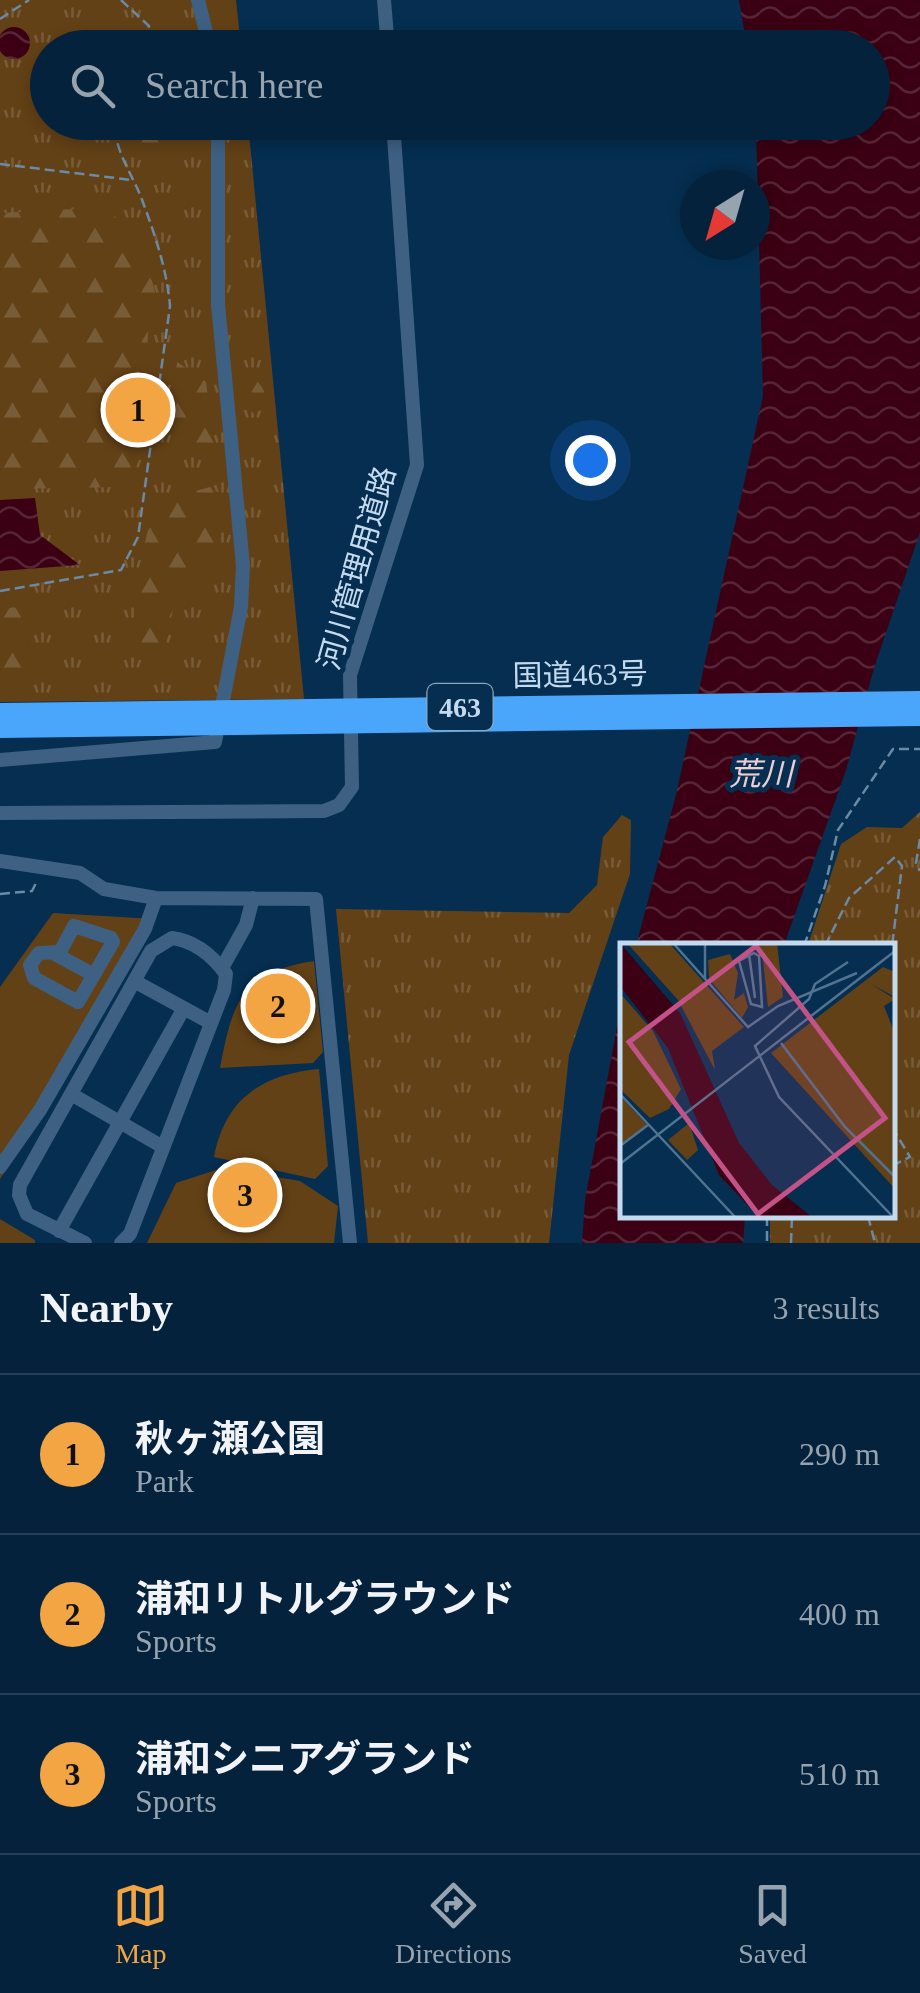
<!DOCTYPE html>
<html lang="en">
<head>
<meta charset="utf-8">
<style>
  body { margin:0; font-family:"Times New Roman","Noto Sans JP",serif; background:#0d2a43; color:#f1f3f6 }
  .compass { position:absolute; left:680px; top:170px; width:90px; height:90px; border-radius:50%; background:#04223c; box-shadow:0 5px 15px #0003; rotate:217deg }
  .you { position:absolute; left:590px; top:460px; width:35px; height:35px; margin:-25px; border:8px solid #fff; border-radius:50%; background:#1a73e8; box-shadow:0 0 0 15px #1a73e833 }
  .badge { display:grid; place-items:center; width:65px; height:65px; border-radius:50%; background:#f2a542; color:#111; font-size:32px; font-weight:700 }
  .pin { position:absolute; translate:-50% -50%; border:5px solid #fff; box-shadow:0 2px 10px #0006 }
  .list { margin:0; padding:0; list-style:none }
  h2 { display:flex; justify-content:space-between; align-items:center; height:130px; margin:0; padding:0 40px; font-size:42px }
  h2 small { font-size:32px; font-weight:400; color:#97a4af }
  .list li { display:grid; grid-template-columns:65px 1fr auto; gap:30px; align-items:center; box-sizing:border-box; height:160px; padding:0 40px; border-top:2px solid #253f56 }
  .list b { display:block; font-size:38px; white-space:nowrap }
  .list p { margin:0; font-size:32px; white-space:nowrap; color:#97a4af }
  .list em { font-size:32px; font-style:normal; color:#97a4af }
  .icon { flex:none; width:55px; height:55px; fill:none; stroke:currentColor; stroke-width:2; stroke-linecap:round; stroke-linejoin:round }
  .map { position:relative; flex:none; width:920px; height:1243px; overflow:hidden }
  .search { position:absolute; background:#04223c; box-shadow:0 5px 15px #0003; left:30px; right:30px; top:30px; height:110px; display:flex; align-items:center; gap:25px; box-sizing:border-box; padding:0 35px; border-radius:55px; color:#97a4af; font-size:38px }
  .sheet { height:610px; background:#04223c }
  nav { display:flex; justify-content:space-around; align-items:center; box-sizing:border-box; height:140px; border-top:2px solid #253f56; background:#04223c; font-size:28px; color:#97a4af }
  nav a { display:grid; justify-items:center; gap:5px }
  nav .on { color:#f2a542 }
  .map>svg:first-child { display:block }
  .grass { fill:url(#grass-tufts) }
  .forest { fill:url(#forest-firs) }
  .pitch { fill:#634116 }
  .water { fill:url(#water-waves) }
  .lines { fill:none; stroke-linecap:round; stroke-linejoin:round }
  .path { stroke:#6b8aa5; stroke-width:2.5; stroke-dasharray:10 5; stroke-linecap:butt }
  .minor { stroke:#3e6183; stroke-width:14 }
  .highway-bridge { stroke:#49a6fa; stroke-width:20 }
  .labels { text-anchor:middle; stroke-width:10; stroke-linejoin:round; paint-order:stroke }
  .shield { fill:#052e50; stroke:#8ba6bf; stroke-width:2.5 }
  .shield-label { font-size:28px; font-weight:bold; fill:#c4daef }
  .street-label { font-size:30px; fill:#c4daef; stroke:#052e50 }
  .water-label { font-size:32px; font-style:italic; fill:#edcdd1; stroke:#052e50 }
  .inset-road { fill:none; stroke:#517390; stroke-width:2.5 }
  .view { fill:#c35287; fill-opacity:0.15; stroke:#c35287; stroke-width:5 }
  .inset-edge { fill:none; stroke:#c4daef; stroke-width:5 }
</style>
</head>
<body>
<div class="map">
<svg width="920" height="1243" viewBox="0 0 920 1243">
  <defs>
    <pattern id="grass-tufts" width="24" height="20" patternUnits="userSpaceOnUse" patternTransform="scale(2.5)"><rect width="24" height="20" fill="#634116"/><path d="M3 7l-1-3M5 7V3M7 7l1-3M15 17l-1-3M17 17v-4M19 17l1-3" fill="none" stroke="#785c38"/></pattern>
    <pattern id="forest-firs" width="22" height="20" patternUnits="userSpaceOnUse" patternTransform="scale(2.5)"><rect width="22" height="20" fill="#634116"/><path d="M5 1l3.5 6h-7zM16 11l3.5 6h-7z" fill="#785c38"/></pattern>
    <pattern id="water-waves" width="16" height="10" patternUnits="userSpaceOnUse" patternTransform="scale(2.5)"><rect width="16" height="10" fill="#3b0013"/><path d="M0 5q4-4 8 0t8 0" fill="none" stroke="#562536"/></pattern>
  </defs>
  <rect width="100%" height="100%" fill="#052e50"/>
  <!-- grass -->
  <path class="grass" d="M 0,0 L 236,0 L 241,47 L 48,48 L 48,122 L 248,123 L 304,699 L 0,702 Z
    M 920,812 L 920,1243 L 770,1243 L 770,1216 L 892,1216 L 892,946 L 808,945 L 841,844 L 867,827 L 902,828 Z
    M 622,815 L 631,820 L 630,874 L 569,1055 L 549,1243 L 368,1243 L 336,909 L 569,913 L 597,885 L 603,837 Z"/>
  <!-- forest -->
  <path class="forest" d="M 135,123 L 173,123 L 175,150 L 162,165 L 151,158 L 132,129 Z
    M 94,208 C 103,212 116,215 123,222 C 141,238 158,293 159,316 L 148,323 L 147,392 L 138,412 L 141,456 L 121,487 L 0,489 L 0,213 Z
    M 177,362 L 206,382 L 215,451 L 190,447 L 176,437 L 172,413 Z
    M 244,371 C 258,380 269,391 266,408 L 254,413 L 242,407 L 239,376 Z
    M 210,487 L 220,494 C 219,531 231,555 192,572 L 173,610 L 165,642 L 142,655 L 133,594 L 153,508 L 163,500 Z
    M 22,607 L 33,612 L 31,663 L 14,684 L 0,686 L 0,609 Z"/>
  <!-- pitch -->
  <path class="pitch" d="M 53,913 L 154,919 L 46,1113 L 0,1179 L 0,987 Z
    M 314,961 L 323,1052 L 313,1063 L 220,1068 C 233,1000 241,973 314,961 Z
    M 319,1069 L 328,1166 L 315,1179 L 214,1157 C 225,1099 262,1074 319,1069 Z
    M 222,1168 L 300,1181 L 338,1206 L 334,1243 L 147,1243 L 176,1183 Z
    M 0,1219 L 35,1240 L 35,1243 L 0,1243 Z"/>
  <!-- water -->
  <path class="water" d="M 739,0 L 920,0 L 920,532 L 874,668 L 846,770 L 784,945 L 636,946 L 676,795 L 763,396 L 756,123 L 872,122 L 872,48 L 747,47 Z
    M-2 43a16 16 0 1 1 32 0a16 16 0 1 1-32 0Z
    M 35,498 L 40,535 L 80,565 L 0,571 L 0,500 Z
    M 622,1000 L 622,1216 L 745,1216 L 743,1243 L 582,1243 L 585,1200 Z"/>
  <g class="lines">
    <!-- path -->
    <path class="path" d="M 121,0 L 149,26 L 143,48
      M 0,19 L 29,0
      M 0,164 L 132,180
      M 0,591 L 121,570 L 138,537 L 170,306 C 167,269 154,232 141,197 C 131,172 114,150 115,122
      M 920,839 L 916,863 L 920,871
      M 0,894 L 32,891 L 37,881
      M 804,946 L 825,886 L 838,830 L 893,749 L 920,749
      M 825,946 L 849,898 L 895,857 L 902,866 L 892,946
      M 892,1013 L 892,1018
      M 892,1127 L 910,1157 L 892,1166
      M 767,1216 L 767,1243
      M 868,1216 L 875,1243
      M 791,1243 L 792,1216"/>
    <!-- minor -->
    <path class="minor" d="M 198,0 L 210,48
      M 384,0 L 388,48
      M 0,760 L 215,742 L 241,607 L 243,566 L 218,304 L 218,122
      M 0,813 L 324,811 L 339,805 L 352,787 L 350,675 L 417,465 L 393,122
      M 0,861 L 80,873 L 104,889 L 156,898 L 316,899 L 350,1243
      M 74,926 L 111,938 L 113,942 L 78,1002 L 34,978 L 30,965 L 39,953 L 60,952 Z
      M 55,954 L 94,975
      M 222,968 L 246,925 L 253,898
      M 134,981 L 211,1023
      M 71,1094 L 163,1147
      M 0,1167 L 40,1110 L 145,929 L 156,898
      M 59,1231 L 184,1008
      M 85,1243 L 27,1214 L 19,1195 L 20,1185 L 151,951 L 172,938 C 195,941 212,955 226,974 L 224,990 L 130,1234 L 121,1243"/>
    <!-- highway-bridge -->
    <path class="highway-bridge" d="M 0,713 L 920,701
      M 0,728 L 920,716"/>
  </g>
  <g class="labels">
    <!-- shield labels -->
    <rect class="shield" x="427.5" y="684" width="65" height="46" rx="8"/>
    <g class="shield-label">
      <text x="460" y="717">463</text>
    </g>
    <!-- street labels -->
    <g class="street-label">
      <text transform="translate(357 568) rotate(-74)" y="10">河川管理用道路</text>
      <text transform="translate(580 675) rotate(-1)" y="10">国道463号</text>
    </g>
    <!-- water labels -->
    <g class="water-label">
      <text x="761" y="785">荒川</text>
    </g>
  </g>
  <!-- overview -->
  <g transform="translate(620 943)">
    <rect width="275" height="275" fill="#052e50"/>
    <path d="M 7,0 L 49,0 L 124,84 L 92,108 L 95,127 L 58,57 ZM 263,24 L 275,29 L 275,54 L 251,41 L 275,56 L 264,63 L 275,91 L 275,246 L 151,110 ZM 0,50 L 33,88 L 61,146 L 49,166 L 30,175 L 0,146 Z" fill="#634116"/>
    <path d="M 232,71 L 246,102 L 240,109 L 250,111 L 257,131 L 226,157 L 210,148 L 198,120 L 215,107 L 212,90 Z" fill="#634116"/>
    <path d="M 128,0 L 157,0 L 163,54 L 148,64 L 142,7 ZM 110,11 L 118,30 L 114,57 L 124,50 L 128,64 L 122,75 L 89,36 L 88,17 ZM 0,153 L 27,182 L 0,204 ZM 69,180 L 78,207 L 67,217 L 48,197 Z" fill="#634116"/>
    <path d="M 0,0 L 60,70 L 119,200 L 152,242 L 193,275 L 140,275 L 99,232 L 48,105 L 0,43 Z" fill="#3b0013"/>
    <path class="inset-road" d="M 53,0 L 128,84 L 158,63 L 237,30M 85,0 L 85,36M 134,10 L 139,13 L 142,64 L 131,61 L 119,18 ZM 129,11 L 135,55M 228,19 L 195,41 L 189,56 L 135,103 L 159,154 L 274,275M 161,100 L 225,184 L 275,234M 0,151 L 116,275M 0,203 L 28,182M 0,221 L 275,8"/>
    <path class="view" d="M 136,3 L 265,175 L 138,271 L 9,99 Z"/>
    <rect width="275" height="275" class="inset-edge"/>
  </g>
</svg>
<svg class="compass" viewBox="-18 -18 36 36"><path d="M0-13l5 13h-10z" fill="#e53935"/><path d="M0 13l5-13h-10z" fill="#97a4af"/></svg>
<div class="you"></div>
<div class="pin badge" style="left:138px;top:410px">1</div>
<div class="pin badge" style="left:278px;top:1006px">2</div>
<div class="pin badge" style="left:245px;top:1195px">3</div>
<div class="search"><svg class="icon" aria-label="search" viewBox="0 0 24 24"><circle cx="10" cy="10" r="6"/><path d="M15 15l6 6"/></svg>Search here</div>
</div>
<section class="sheet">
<h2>Nearby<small>3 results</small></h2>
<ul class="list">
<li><span class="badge">1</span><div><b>秋ヶ瀬公園</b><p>Park</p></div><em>290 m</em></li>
<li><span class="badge">2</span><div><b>浦和リトルグラウンド</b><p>Sports</p></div><em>400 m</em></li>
<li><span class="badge">3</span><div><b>浦和シニアグランド</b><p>Sports</p></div><em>510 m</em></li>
</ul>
</section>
<nav>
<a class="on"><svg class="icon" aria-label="map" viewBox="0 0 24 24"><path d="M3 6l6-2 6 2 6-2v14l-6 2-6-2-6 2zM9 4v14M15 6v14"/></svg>Map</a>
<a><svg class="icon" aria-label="directions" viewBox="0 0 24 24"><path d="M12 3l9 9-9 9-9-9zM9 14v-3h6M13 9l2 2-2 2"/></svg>Directions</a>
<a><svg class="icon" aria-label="saved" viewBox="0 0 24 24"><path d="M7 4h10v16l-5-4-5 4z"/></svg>Saved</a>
</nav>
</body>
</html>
